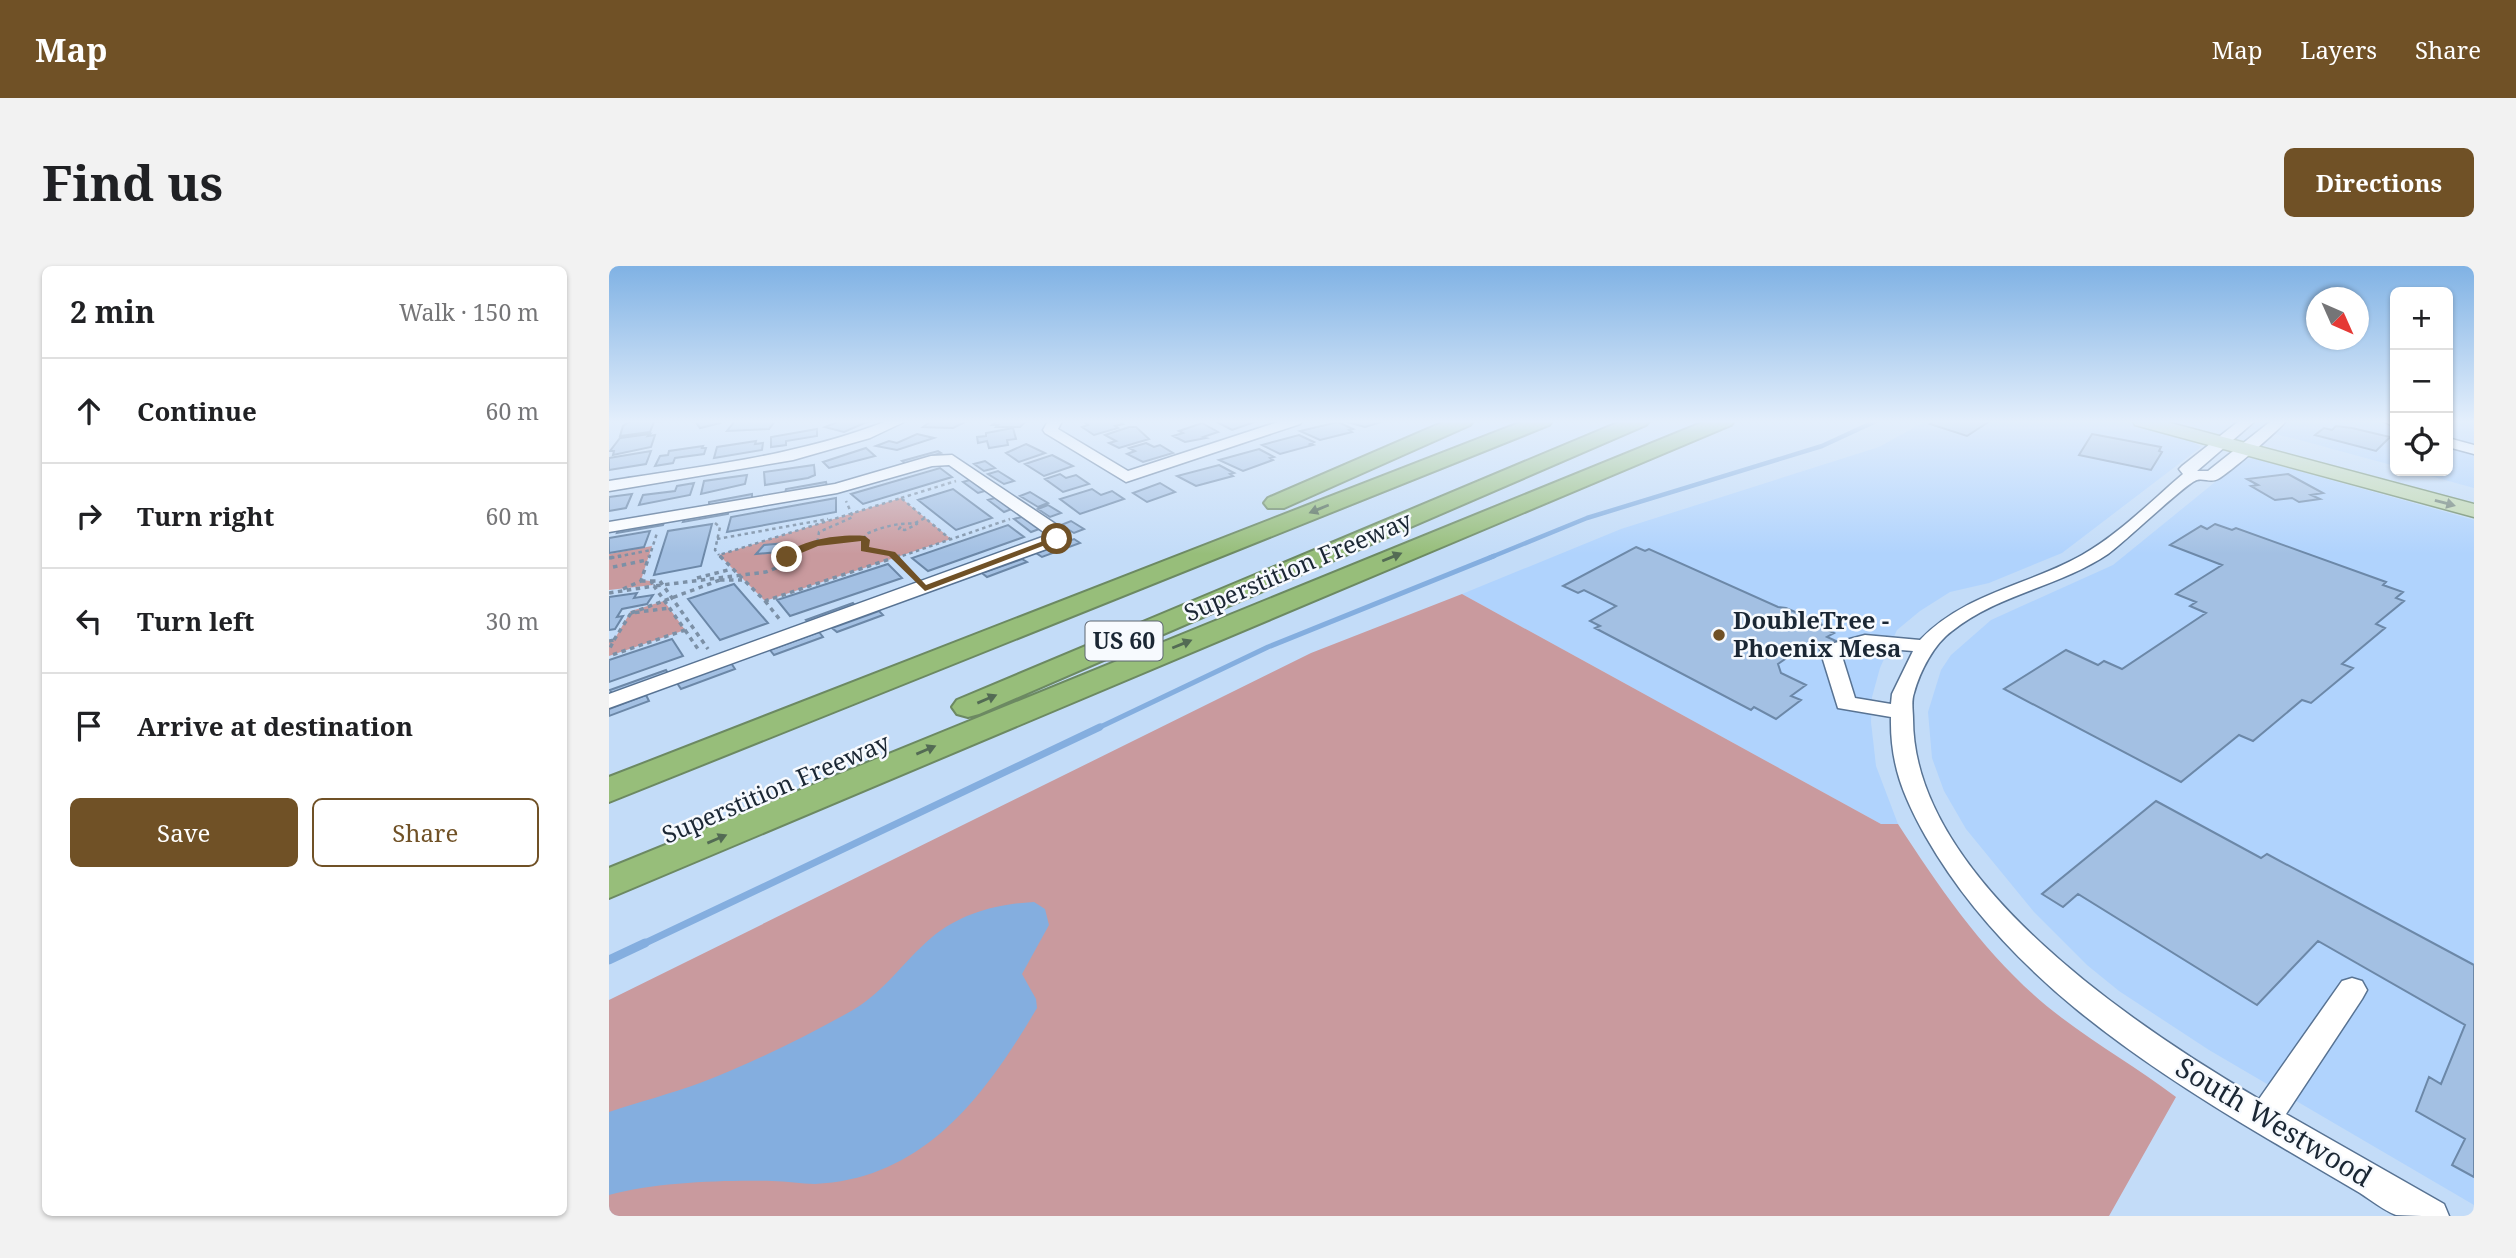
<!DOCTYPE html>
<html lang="en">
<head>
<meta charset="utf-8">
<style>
  body { margin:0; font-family:"Noto Serif",serif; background:#f2f2f2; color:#202124 }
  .controls { position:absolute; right:21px; top:21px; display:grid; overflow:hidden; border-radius:10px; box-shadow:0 2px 5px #0004 }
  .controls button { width:63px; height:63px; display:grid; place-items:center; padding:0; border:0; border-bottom:2px solid #e0e0e0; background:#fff; color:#202124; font:35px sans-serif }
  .compass { position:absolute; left:1697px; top:21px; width:63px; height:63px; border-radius:50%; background:#fff; box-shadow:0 2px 5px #0004; rotate:135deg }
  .stop { position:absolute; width:21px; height:21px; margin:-16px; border:5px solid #705126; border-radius:50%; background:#fff }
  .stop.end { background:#705126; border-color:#fff; box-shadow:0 2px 7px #0008 }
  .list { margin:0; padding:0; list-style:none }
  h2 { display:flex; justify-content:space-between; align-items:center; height:91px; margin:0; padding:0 28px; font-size:30px }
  h2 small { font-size:23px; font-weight:400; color:#757577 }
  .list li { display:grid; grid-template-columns:46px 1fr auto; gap:21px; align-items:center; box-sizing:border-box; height:105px; padding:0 28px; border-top:2px solid #e0e0e0 }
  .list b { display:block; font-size:26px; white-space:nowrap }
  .list em { font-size:23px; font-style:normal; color:#757577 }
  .actions { display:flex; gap:14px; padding:21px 28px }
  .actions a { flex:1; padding:16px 0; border:2px solid #705126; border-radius:10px; text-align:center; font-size:24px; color:#705126 }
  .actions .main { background:#705126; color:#fff }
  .icon { flex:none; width:38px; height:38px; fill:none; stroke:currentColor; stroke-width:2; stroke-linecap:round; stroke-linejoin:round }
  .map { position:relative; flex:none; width:1865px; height:950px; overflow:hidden; border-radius:10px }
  header { display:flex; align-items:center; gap:42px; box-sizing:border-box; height:98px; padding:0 35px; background:#705126; color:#fff }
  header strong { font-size:33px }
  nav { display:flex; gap:38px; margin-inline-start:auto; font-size:24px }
  .intro { display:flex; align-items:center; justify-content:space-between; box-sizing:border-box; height:168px; padding:0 42px }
  h1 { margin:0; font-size:49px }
  .button { padding:18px 32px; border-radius:10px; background:#705126; color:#fff; font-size:24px; font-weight:700 }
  main { display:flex; gap:42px; padding:0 42px }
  aside { flex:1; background:#fff; border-radius:10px; box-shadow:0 2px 5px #0004 }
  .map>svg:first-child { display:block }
  .built { fill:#b0d3fd }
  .green { fill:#c99a9e }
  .water { fill:#84aedf }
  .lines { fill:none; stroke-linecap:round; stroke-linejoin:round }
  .stream-far3 { stroke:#84aedf; stroke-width:4.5 }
  .stream-far2 { stroke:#84aedf; stroke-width:5 }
  .stream-far1 { stroke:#84aedf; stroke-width:7 }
  .stream { stroke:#84aedf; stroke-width:9 }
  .building { fill:#a3c0e3; stroke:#6c88a8; stroke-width:2 }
  .minor-casing { stroke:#587393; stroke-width:3 }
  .major-casing { stroke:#6c8962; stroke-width:3 }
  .highway-casing { stroke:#6c8962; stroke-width:4 }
  .path-far1 { stroke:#7c90a6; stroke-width:2.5; stroke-dasharray:3.5 3.5; stroke-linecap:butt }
  .path { stroke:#7c90a6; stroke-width:3.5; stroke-dasharray:4.5 4.5; stroke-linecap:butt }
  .minor { fill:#fff; fill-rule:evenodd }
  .major { fill:#c1d8af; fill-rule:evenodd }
  .highway { fill:#97be7a; fill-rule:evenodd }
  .oneway { fill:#6e8072 }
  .oneway2 { fill:#536b54 }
  .route { fill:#705126 }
  .poi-dot { fill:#705126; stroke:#f7fafe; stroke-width:2.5 }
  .labels { text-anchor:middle; stroke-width:5; stroke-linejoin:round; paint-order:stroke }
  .shield { fill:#f7fafe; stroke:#5d6671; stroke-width:2 }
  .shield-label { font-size:23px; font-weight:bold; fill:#1b2734 }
  .street-label { font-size:24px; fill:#1b2734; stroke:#f7fafe }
  .poi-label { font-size:24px; font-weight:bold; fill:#1b2734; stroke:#f7fafe; text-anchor:start }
  .near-street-label { font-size:28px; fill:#1b2734; stroke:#f7fafe }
</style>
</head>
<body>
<header>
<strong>Map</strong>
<nav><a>Map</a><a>Layers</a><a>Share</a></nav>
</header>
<div class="intro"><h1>Find us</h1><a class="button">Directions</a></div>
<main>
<aside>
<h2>2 min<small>Walk · 150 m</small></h2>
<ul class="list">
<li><svg class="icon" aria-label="ahead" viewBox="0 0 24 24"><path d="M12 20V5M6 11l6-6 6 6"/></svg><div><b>Continue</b></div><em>60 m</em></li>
<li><svg class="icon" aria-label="right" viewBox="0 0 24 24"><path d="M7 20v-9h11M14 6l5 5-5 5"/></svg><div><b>Turn right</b></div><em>60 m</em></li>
<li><svg class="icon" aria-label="left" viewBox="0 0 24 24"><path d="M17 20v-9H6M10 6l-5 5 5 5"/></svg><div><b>Turn left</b></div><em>30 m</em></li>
<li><svg class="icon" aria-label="arrive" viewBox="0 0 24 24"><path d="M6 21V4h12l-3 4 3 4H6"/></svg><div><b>Arrive at destination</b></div></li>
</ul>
<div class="actions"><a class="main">Save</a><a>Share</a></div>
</aside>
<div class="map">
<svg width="1865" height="950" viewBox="0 0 1865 950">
  <rect width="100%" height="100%" fill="#c3dcf8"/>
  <!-- built -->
  <path class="built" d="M 1317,155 L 1514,155 L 1581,174 L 1592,181 L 1453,287 L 1380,317 L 1341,326 L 1311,345 L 1288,364 L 1271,402 L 1263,431 L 1262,456 L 1267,500 L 1289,558 L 1272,558 L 853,328 L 1012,263 L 1270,181 Z
    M 1610,155 L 1786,155 L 1786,200 L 1687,173 Z
    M 1839,155 L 1865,155 L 1865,222 L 1803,205 L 1839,205 Z
    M 1643,192 L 1865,254 L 1865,939 L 1600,784 L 1510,725 L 1478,699 L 1425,646 L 1357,563 L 1335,525 L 1323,492 L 1319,446 L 1332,404 L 1342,389 L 1382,354 L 1504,299 L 1632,195 Z"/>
  <!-- green -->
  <path class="green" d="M 292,232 L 342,273 L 156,335 L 110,289 Z
    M 43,280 L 32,314 L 42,315 L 44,319 L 0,324 L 0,288 Z
    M 853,328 L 1272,558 L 1289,558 C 1335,629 1384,700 1453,752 C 1490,780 1530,803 1567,831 L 1500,950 L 0,950 L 0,734 L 702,387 Z
    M 55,335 L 76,364 L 0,390 L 0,375 L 5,374 L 22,345 Z"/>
  <!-- water -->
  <path class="water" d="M 425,636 L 436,643 L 440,659 L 413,708 L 427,733 L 428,742 C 376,830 315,913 206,918 C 192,918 178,915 163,915 C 115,914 47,916 0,929 L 0,846 C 30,836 61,828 91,817 C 143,797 196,771 244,744 C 277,724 294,696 322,672 C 352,647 388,638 425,636 Z"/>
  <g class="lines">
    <!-- stream-far3 -->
    <path class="stream-far3" d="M 880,292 L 978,252 L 1213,180 L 1267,155"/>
    <!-- stream-far2 -->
    <path class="stream-far2" d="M 487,463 L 659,381 L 885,290"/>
    <!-- stream-far1 -->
    <path class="stream-far1" d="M 32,679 L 491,461"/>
    <!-- stream -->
    <path class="stream" d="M 0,694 L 36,677"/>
  </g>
  <!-- building -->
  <path class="building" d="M 55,155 L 45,156 L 41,166 L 11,170 L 14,160 L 20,156 Z
    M 86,155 L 110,155 L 111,157 L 91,162 Z
    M 126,155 L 166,155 L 160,163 L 118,165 Z
    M 231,155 L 260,155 L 235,166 L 216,161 Z
    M 322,155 L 358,155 L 344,162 L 314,161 Z
    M 388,155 L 417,155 L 411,161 L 387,161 L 389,159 L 383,159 Z
    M 509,155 L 514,158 L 506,160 L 509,162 L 485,169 L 473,161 L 479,159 L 475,156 L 479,155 Z
    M 606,155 L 648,155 L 623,164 Z
    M 775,155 L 756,161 L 738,156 L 740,155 Z
    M 1326,155 L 1381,155 L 1358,170 L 1321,158 Z
    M 729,156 L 744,163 L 740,164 L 743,166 L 711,174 L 691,165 Z
    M 593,157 L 609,166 L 594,171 L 597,172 L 576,176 L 564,170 L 574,167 L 570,165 Z
    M 1727,160 L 1743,162 L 1781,171 L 1767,185 L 1706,169 L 1715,162 L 1723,164 Z
    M 520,161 L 527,161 L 540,173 L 510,182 L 500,177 L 507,175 L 496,169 Z
    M 404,162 L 407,173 L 398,174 L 399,179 L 380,182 L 378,175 L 369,177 L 368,171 L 377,170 L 377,167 Z
    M 208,163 L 208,170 L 177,175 L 177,179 L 162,181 L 162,171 Z
    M 41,168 L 39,170 L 46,169 L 42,181 L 4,189 L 5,185 L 1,185 L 11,172 Z
    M 308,168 L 325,172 L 288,184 L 267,180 L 280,175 L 288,177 Z
    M 1483,168 L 1552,181 L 1550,185 L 1553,186 L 1542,204 L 1470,189 Z
    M 690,169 L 705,176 L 701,178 L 704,179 L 671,188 L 653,179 Z
    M 147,175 L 146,178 L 154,177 L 153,184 L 105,192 L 108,181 Z
    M 537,177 L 545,181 L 551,179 L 564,187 L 534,196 L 518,188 L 526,185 L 520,182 Z
    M 417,178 L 436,187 L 410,196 L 397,187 Z
    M 94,180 L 93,182 L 97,182 L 95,188 L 66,192 L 64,197 L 46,200 L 51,190 L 59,189 L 60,185 Z
    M 257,182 L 266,190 L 220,202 L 214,196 Z
    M 650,183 L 665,191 L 661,192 L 664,194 L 634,205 L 610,194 Z
    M 42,185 L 37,198 L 0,204 L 0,192 Z
    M 329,185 L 332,187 L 297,198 L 293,195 Z
    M 443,189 L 464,200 L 435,210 L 416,198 Z
    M 376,195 L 386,202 L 375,205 L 365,198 Z
    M 205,199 L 206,209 L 199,212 L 156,219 L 155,206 Z
    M 610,199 L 625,207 L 621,208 L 624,210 L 587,220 L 568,210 Z
    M 331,202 L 343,211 L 254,238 L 242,228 Z
    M 389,205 L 405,215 L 395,218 L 379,208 Z
    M 451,208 L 457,212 L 467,209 L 480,218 L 454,226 L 436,213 Z
    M 1679,208 L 1714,227 L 1702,229 L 1711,233 L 1690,236 L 1683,232 L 1666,234 L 1642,220 L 1649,219 L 1638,213 Z
    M 138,209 L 136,218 L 92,228 L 95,215 Z
    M 364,213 L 379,224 L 369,227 L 354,216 Z
    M 217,216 L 218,220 L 176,227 L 177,223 Z
    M 85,217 L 81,229 L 30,239 L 34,229 L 66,225 L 68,220 Z
    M 551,217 L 566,226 L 538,236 L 524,227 Z
    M 344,223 L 383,252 L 347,264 L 309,234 Z
    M 483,223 L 492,229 L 503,225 L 515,233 L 471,248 L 451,233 Z
    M 421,226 L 439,237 L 429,241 L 411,230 Z
    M 23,228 L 17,242 L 0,245 L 0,231 Z
    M 143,228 L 143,232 L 100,240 L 100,236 Z
    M 389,231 L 405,242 L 395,246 L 379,234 Z
    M 227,232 L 227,246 L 118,266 L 122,251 Z
    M 439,239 L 452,247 L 441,251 L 429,243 Z
    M 120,244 L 119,248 L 74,256 L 76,252 Z
    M 416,250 L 433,262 L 422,266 L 405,253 Z
    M 56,255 L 54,259 L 8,267 L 10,263 Z
    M 462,255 L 475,263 L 465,267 L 452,259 Z
    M 103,258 L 92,300 L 45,309 L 59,265 Z
    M 1606,258 L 1623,264 L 1627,262 L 1777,316 L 1774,319 L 1794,326 L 1787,332 L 1795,335 L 1767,358 L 1776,362 L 1733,398 L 1744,402 L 1702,437 L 1693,434 L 1644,475 L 1630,469 L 1572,516 L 1395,423 L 1457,384 L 1489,399 L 1495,395 L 1513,403 L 1597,347 L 1581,340 L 1587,336 L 1567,328 L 1613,299 L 1561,279 L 1592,260 L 1598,263 Z
    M 399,259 L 415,271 L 319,305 L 303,292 Z
    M 41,265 L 35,281 L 0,287 L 0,272 Z
    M 465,273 L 471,277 L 433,291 L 427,287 Z
    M 177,277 L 170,286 L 147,288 L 155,279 Z
    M 1027,281 L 1036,285 L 1040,283 L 1169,341 L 1177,342 L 1212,357 L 1214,362 L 1225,367 L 1218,371 L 1227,375 L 1220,380 L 1198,378 L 1169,398 L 1172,407 L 1197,419 L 1182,430 L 1192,434 L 1167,453 L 1145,441 L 1142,444 L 986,362 L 991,360 L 981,355 L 1007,340 L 975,324 L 969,327 L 954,320 Z
    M 413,293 L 418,296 L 378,311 L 373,307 Z
    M 279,298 L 293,312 L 181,350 L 168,334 Z
    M 125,318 L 159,357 L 111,374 L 79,333 Z
    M 28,327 L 25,332 L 44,329 L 38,338 L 13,343 L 8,351 L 14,350 L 6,363 L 0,364 L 0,331 Z
    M 244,337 L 248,342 L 201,358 L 197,354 Z
    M 270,345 L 274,349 L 228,366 L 223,362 Z
    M 210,366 L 214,371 L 165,389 L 161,384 Z
    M 63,373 L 74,390 L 0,416 L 0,394 Z
    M 122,397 L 126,403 L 72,423 L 68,417 Z
    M 57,404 L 60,409 L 4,430 L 1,424 Z
    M 37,429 L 40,435 L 0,450 L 0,443 Z
    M 1547,535 L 1652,592 L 1658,588 L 1865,699 L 1865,911 L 1843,899 L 1856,873 L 1807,845 L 1820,811 L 1832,818 L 1856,759 L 1709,675 L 1648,739 L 1469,628 L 1454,641 L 1433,628 Z"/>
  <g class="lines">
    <defs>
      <path id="minor" d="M 278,155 L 297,155 L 261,172 L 184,194 L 0,225 L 0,215 C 94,200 189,190 278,155 Z
        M 439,155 L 453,155 L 449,163 L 519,205 L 672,155 L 693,155 L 691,158 L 517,216 L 436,167 L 434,164 Z
        M 1630,155 L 1646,155 L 1588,205 L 1599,205 L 1662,155 L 1677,155 C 1668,166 1620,207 1609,213 C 1602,217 1595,212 1588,214 C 1578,216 1515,277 1499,288 C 1450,321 1389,328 1343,365 C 1325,378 1311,405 1305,427 C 1302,435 1304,445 1304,453 C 1304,613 1527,761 1650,833 L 1733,715 L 1743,712 L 1753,715 L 1758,724 L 1753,733 L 1677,848 L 1835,938 L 1840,950 C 1825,950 1801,950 1787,949 C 1774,944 1762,934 1751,927 C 1720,909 1690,891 1659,873 C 1529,796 1394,706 1317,571 C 1294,530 1281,498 1282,451 L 1229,442 L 1211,384 L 1214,380 L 1256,369 L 1311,374 C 1356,327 1418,320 1473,289 C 1510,268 1541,236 1574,208 L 1570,203 L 1573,200 ZM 1256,381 L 1304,385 L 1283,428 L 1282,438 L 1246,432 L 1232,387 Z
        M 1774,155 L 1786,155 L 1786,161 Z
        M 1839,172 L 1865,179 L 1865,188 L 1839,181 Z
        M 343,189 L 454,263 L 457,273 L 454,277 L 0,442 L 0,428 L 439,269 L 340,199 L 323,200 L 228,227 L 0,266 L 0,256 L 226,218 L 322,190 Z"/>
      <path id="major" d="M 1524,155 L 1554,155 L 1865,238 L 1865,251 L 1526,159 Z"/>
      <path id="highway" d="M 837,155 L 864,155 L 861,159 L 675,242 L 659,242 L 655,237 L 659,232 Z
        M 915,155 L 943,155 L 940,159 L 0,536 L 0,511 Z
        M 1013,155 L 1040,155 L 1037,159 L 370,448 L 359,451 L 348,448 L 343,441 L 348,434 Z
        M 1097,155 L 1125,155 L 1122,159 L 0,632 L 0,602 Z"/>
    </defs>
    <!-- minor casing -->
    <use href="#minor" class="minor-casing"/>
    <!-- major casing -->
    <use href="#major" class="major-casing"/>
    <!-- highway casing -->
    <use href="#highway" class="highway-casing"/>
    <!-- path-far1 -->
    <path class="path-far1" d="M 292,232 L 347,215
      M 106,257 L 111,261 L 106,284 L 110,289
      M 306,257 L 316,252 L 341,273
      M 108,273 L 219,253
      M 255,273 L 257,268 C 273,261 290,256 308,258 L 296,264 L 290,263 L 293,259
      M 208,278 L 253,272 L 256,274 L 255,283 L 279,287 L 285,292
      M 2,292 L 42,284
      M 40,292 L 48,267
      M 113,292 L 110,289 L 292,232 L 316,252
      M 179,292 L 188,284 L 208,278 L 210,266 L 244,251 L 237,235
      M 287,292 L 401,253"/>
    <!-- path -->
    <path class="path" d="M 111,290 L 156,335 L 287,291 L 285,290
      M 291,290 L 287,291 L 302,308
      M 0,292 L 12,290
      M 4,301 L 38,294
      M 88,312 L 123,303
      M 111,314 L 133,314
      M 32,315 L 42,315 L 45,320 L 157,306 L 167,302 L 181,290
      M 42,315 L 51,315 L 99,383
      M 14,323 L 32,315 L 40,290
      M 0,327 L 45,320 L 76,364 L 0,390
      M 156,335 L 172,355
      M 22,347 L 111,314 L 109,311
      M 76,364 L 91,386
      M 5,374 L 22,347 L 61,342
      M 0,375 L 5,374 L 0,384"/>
    <!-- minor -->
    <use href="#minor" class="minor"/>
    <!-- major -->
    <use href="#major" class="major"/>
    <!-- highway -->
    <use href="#highway" class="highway"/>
  </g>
  <!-- one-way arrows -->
  <defs><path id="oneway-solid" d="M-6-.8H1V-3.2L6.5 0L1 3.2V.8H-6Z" transform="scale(1.75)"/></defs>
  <use class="oneway" href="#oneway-solid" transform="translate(1836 237) rotate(15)"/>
  <g class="oneway2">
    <use href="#oneway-solid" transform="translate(710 243) rotate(158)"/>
    <use href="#oneway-solid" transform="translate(783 291) rotate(-22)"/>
    <use href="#oneway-solid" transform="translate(573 378) rotate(-22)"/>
    <use href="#oneway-solid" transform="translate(378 433) rotate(-23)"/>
    <use href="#oneway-solid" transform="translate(317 484) rotate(-23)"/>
    <use href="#oneway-solid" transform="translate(108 573) rotate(-23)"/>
  </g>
  <!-- sky -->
  <linearGradient id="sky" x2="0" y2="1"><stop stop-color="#80b2e4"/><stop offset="0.54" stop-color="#e4effc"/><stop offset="1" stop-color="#e4effc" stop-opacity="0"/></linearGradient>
  <rect width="1865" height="288" fill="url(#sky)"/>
  <!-- route -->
  <path class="route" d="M 256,270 L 261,274 L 260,281 L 286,286 L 317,319 L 445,271 L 452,273 L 316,325 L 280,290 L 252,285 L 252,275 L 209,280 L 178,293 L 173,291 C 192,273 231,268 256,270 Z"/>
  <!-- markers -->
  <circle class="poi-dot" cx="1110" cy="369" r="7"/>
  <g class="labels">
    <!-- shield labels -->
    <rect class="shield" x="476.5" y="355.5" width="77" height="39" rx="5"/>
    <g class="shield-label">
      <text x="515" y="383">US 60</text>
    </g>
    <!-- street labels -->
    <g class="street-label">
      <text transform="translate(689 301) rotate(-23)" y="8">Superstition Freeway</text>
      <text transform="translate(167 523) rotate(-23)" y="8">Superstition Freeway</text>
    </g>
    <!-- poi labels -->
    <g class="poi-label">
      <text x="1124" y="363">DoubleTree -<tspan x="1124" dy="28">Phoenix Mesa</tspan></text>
    </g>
    <!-- near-street labels -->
    <g class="near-street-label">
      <text transform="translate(1665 856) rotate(31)" y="10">South Westwood</text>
    </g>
  </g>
</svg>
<div class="controls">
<button>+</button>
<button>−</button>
<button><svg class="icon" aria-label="locate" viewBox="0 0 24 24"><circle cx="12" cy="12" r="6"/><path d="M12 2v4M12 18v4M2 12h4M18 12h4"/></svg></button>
</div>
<svg class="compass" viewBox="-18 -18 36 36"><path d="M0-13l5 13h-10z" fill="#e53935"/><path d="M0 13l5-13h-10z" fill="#757577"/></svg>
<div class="stop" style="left:448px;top:273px"></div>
<div class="stop end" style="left:178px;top:291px"></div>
</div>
</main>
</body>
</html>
